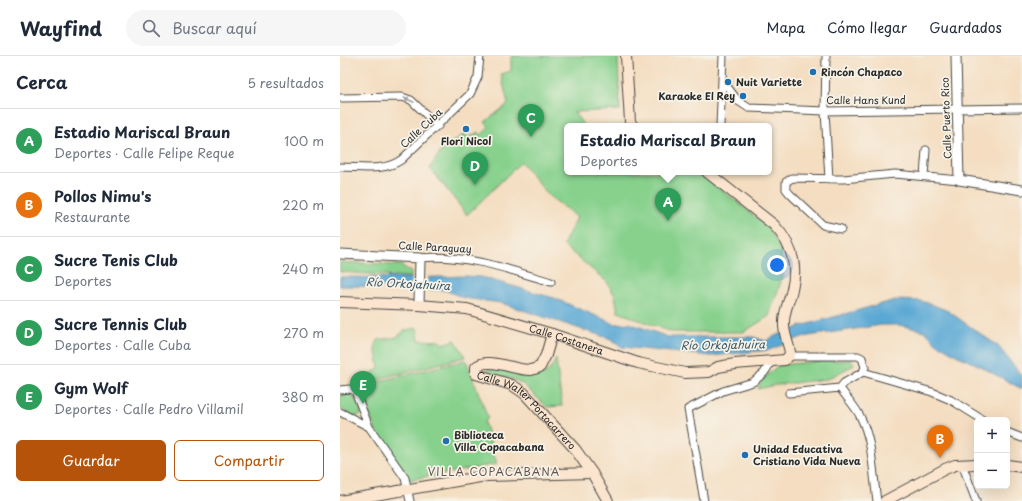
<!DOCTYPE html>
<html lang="es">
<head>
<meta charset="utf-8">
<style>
  body { margin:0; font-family:"Playpen Sans",sans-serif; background:#f6f6f7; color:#1f2937 }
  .controls { position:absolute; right:12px; bottom:12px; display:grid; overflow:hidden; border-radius:6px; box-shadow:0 4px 16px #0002 }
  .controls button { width:36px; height:36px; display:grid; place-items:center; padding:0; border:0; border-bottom:1px solid #e0e1e3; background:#fff; color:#1f2937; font:20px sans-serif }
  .you { position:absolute; left:437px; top:209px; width:14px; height:14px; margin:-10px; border:3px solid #fff; border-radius:50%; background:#1a73e8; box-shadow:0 0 0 6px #1a73e833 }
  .badge { display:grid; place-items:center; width:26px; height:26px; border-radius:50%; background:#b45309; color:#fff; font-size:13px; font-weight:700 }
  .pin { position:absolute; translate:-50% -33px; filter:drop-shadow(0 1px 2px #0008) }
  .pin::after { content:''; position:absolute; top:21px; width:14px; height:12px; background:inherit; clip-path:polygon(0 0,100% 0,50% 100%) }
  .popup { position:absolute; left:224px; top:67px; width:208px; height:52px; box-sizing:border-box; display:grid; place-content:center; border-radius:6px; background:#fff; filter:drop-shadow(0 1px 3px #0005); font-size:13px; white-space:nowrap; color:#747a83 }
  .popup b { font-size:15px; color:#1f2937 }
  .popup::after { content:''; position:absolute; left:50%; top:100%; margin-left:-8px; border:8px solid transparent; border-top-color:#fff }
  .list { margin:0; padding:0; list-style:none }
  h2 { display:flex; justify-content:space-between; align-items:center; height:52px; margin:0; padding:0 16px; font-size:17px }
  h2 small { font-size:13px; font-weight:400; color:#747a83 }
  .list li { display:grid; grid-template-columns:26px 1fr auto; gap:12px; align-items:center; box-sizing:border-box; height:64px; padding:0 16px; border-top:1px solid #e0e1e3 }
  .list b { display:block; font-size:15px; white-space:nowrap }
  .list p { margin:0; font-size:13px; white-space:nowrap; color:#747a83 }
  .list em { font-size:13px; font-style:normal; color:#747a83 }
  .actions { display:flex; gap:8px; padding:12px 16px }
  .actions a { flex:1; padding:9px 0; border:1px solid #b45309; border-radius:6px; text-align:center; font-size:14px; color:#b45309 }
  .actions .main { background:#b45309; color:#fff }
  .icon { flex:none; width:22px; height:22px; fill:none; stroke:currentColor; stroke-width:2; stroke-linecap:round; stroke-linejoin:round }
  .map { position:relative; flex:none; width:682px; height:445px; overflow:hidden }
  header { display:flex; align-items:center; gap:24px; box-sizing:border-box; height:56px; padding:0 20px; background:#fff; border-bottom:1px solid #e0e1e3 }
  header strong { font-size:19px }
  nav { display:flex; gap:22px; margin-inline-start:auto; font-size:14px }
  .search { width:280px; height:36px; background:#f6f6f7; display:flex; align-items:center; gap:10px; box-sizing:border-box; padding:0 14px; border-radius:22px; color:#747a83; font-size:15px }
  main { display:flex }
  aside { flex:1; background:#fff }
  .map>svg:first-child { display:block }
  .green { fill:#87d18d; stroke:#597e5c }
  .water { fill:#5aa8d4; stroke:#426a80 }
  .pier { fill:#f4ddc0 }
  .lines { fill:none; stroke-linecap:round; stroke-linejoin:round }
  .minor-casing { stroke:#494641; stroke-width:9 }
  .tertiary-casing { stroke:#494641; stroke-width:11 }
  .secondary-casing { stroke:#494641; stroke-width:12 }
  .minor { stroke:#fff; stroke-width:7 }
  .tertiary { stroke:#fff; stroke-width:9 }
  .secondary { stroke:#fbe5cf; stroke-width:10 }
  .oneway { fill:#a0a0a0 }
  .poi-dot { fill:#1f6fb2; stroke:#f7f3e8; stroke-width:1.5 }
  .labels { text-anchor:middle; stroke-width:3.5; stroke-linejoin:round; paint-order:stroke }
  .poi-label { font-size:10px; font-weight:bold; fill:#2b2b2b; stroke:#f7f3e8; text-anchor:start }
  .street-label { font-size:10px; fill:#2b2b2b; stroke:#f7f3e8 }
  .water-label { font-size:11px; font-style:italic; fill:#3b5766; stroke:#f7f3e8 }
  .neighbourhood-label { font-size:11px; letter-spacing:1px; fill:#66554e; stroke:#f7f3e8 }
</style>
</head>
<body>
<header>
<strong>Wayfind</strong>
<div class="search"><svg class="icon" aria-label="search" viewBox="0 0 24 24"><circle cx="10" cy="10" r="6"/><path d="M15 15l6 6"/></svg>Buscar aquí</div>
<nav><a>Mapa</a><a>Cómo llegar</a><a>Guardados</a></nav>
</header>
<main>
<aside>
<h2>Cerca<small>5 resultados</small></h2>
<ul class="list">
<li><span class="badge" style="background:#2e9e5b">A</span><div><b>Estadio Mariscal Braun</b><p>Deportes · Calle Felipe Reque</p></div><em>100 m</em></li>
<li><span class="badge" style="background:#e8710a">B</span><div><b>Pollos Nimu's</b><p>Restaurante</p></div><em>220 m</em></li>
<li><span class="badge" style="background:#2e9e5b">C</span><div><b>Sucre Tenis Club</b><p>Deportes</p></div><em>240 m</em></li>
<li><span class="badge" style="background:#2e9e5b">D</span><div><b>Sucre Tennis Club</b><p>Deportes · Calle Cuba</p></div><em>270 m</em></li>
<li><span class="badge" style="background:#2e9e5b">E</span><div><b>Gym Wolf</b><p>Deportes · Calle Pedro Villamil</p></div><em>380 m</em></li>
</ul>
<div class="actions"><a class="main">Guardar</a><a>Compartir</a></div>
</aside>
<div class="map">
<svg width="682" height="445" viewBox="0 0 682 445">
  <rect width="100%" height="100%" fill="#f7f3e8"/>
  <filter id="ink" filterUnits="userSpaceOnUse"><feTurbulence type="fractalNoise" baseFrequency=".025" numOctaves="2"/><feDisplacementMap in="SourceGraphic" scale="8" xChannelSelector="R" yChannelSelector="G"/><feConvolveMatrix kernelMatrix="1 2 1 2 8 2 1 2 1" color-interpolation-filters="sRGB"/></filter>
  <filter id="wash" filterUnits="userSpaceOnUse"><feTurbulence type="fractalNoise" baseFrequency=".012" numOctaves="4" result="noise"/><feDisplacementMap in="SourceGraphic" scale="16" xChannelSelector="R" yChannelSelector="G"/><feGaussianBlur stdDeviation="0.9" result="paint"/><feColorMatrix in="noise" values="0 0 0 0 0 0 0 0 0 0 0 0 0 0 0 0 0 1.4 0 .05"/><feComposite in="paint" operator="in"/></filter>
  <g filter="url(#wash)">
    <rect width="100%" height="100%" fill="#f4ddc0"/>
    <!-- green -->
    <path class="green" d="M 171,0 L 278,0 L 280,54 L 234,56 L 244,70 L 227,70 L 227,116 L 359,116 L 427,170 L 441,193 L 443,220 L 429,260 L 404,276 L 331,276 L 278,256 L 275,240 L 267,226 L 223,189 L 237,161 L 209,140 L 181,106 L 127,159 L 90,112 L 103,92 L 125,78 L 128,82 L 138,76 L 141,79 L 149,71 L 145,66 L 168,48 L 161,18 L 171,15 Z
      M 0,206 L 61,209 L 71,216 L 71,221 L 0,216 Z
      M 77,272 L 79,284 L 99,285 L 103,288 L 115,284 L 126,301 L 34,324 L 32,317 L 39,312 L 35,291 L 38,284 L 57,281 L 65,274 Z
      M 216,303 L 222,350 L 207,351 L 184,329 L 175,324 L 148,316 L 147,314 L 148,313 C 158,313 199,321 204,318 C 210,315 213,309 216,303 Z
      M 126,304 L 148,362 L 144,366 L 157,408 L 108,417 L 95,421 L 94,419 L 69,424 L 38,382 L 20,330 Z
      M 511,304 L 514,307 L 512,310 L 487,323 L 436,329 L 418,333 L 422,323 L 439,309 L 480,305 Z
      M 12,337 L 22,358 L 17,360 L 12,360 L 0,352 L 0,339 Z"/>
    <!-- water -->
    <path class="water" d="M 126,220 L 141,221 L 214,242 L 275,268 L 289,267 L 328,281 L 413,281 L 426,285 C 438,277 448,276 461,270 L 555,244 L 581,245 L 591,248 L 608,255 L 658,290 L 682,320 L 682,333 L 634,307 L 618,300 L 596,287 L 585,275 L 559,269 L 542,269 L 462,281 L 429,294 L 371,300 L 282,291 L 271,283 L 161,247 L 124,242 L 105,234 L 71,234 L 65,231 L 0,230 L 0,221 L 70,222 Z"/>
    <!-- pier -->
    <path class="pier" d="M 72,220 L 88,220 L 88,237 L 71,236 Z"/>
  </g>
  <g filter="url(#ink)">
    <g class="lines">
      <defs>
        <path id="minor" d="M 486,0 L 485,55 L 489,123
          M 383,25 L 398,45 L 409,52 L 485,55 L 682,52
          M 0,42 L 62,41 L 71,44 L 98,70
          M 380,70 L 383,0
          M 0,111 C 21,111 43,116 61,104 L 130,38 L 138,21 L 140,0
          M 584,120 L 586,94
          M 501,173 L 483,169 L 450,138 L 446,133 L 446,126 L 452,122 L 503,123 L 555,118 L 619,124
          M 80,202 C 126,198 168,213 211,226
          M 449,300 L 518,300 L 522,302 L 525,311 L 523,316 L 504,327 L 500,332 L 449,337
          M 523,316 L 592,336 L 611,344 L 643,364
          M 500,332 C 506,341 515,350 520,360 C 533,385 533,418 537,445
          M 0,334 L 10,333 L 15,335 L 29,371
          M 0,356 L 29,371 L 65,422 L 70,445
          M 667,376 L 682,382
          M 622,408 L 636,445
          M 364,445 L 348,353 L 383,335 L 413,326 L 424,317 L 432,305"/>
        <path id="tertiary" d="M 616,0 L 619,124 L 682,134
          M 0,198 L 80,202 L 79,249"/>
        <g id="secondary">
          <path d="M 286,0 L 290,66 L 293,70"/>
          <path id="s1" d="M 0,246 L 79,249 L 127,253 L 212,278 L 298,307 L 345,317 L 369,316 L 378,311 L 395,308 L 445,304 L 449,300 L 450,296 C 448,286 443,276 444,266 C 444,254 450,244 452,233 C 458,209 451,187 434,169 L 367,116"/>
          <path id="s2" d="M 212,278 L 206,299 L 200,311 C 197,312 194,313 191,314 C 176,315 147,300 136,311 L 136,318 L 172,329 L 184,337 L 235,393 L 252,417 L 268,445"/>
          <path d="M 667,409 L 682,411"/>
          <path d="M 0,445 L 146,420 L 252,417"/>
          <path d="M 545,445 L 605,413 L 615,409 L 637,408"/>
        </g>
      </defs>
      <!-- minor casing -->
      <use href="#minor" class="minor-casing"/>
      <!-- tertiary casing -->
      <use href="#tertiary" class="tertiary-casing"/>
      <!-- secondary casing -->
      <use href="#secondary" class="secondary-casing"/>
      <!-- minor -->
      <use href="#minor" class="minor"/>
      <!-- tertiary -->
      <use href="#tertiary" class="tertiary"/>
      <!-- secondary -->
      <use href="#secondary" class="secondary"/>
    </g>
    <!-- one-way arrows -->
    <defs><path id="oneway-solid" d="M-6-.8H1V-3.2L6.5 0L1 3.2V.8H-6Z"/></defs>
    <use class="oneway" href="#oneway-solid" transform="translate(69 44) rotate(-155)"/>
  </g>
  <!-- markers -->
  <g class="poi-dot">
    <circle cx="473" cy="16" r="4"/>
    <circle cx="388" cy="26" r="4"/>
    <circle cx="403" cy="40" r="4"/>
    <circle cx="126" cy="73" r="4"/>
    <circle cx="106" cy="385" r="4"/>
    <circle cx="405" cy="399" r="4"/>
  </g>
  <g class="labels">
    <!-- poi labels -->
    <g class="poi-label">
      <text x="481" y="20">Rincón Chapaco</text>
      <text x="396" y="30">Nuit Variette</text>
      <text x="395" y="44" text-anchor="end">Karaoke El Rey</text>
      <text x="126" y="89" text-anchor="middle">Flori Nicol</text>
      <text x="114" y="383">Biblioteca<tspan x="114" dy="12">Villa Copacabana</tspan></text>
      <text x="413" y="397">Unidad Educativa<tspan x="413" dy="12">Cristiano Vida Nueva</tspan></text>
    </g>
    <!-- street labels -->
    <g class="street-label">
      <text x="526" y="48">Calle Hans Kund</text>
      <text transform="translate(606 62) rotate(-92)" y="4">Calle Puerto Rico</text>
      <text transform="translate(81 72) rotate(-43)" y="4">Calle Cuba</text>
      <text transform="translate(95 191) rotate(3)" y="4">Calle Paraguay</text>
      <text dy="4" stroke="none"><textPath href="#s1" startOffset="231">Calle Costanera</textPath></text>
      <text dy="4" stroke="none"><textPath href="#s2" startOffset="172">Calle Walter Portocarrero</textPath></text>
    </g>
    <!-- water labels -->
    <g class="water-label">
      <text transform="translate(68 228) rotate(3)" y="4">Río Orkojahuira</text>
      <text transform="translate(383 289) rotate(-1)" y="4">Río Orkojahuira</text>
    </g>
    <!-- neighbourhood labels -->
    <g class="neighbourhood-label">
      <text x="154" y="420">VILLA COPACABANA</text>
    </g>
  </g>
</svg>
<div class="controls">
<button>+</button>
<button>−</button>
</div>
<div class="you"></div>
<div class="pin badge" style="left:328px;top:165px;background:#2e9e5b">A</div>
<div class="popup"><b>Estadio Mariscal Braun</b>Deportes</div>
<div class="pin badge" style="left:600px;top:402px;background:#e8710a">B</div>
<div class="pin badge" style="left:191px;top:81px;background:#2e9e5b">C</div>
<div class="pin badge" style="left:135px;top:129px;background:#2e9e5b">D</div>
<div class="pin badge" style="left:23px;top:348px;background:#2e9e5b">E</div>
</div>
</main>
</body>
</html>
